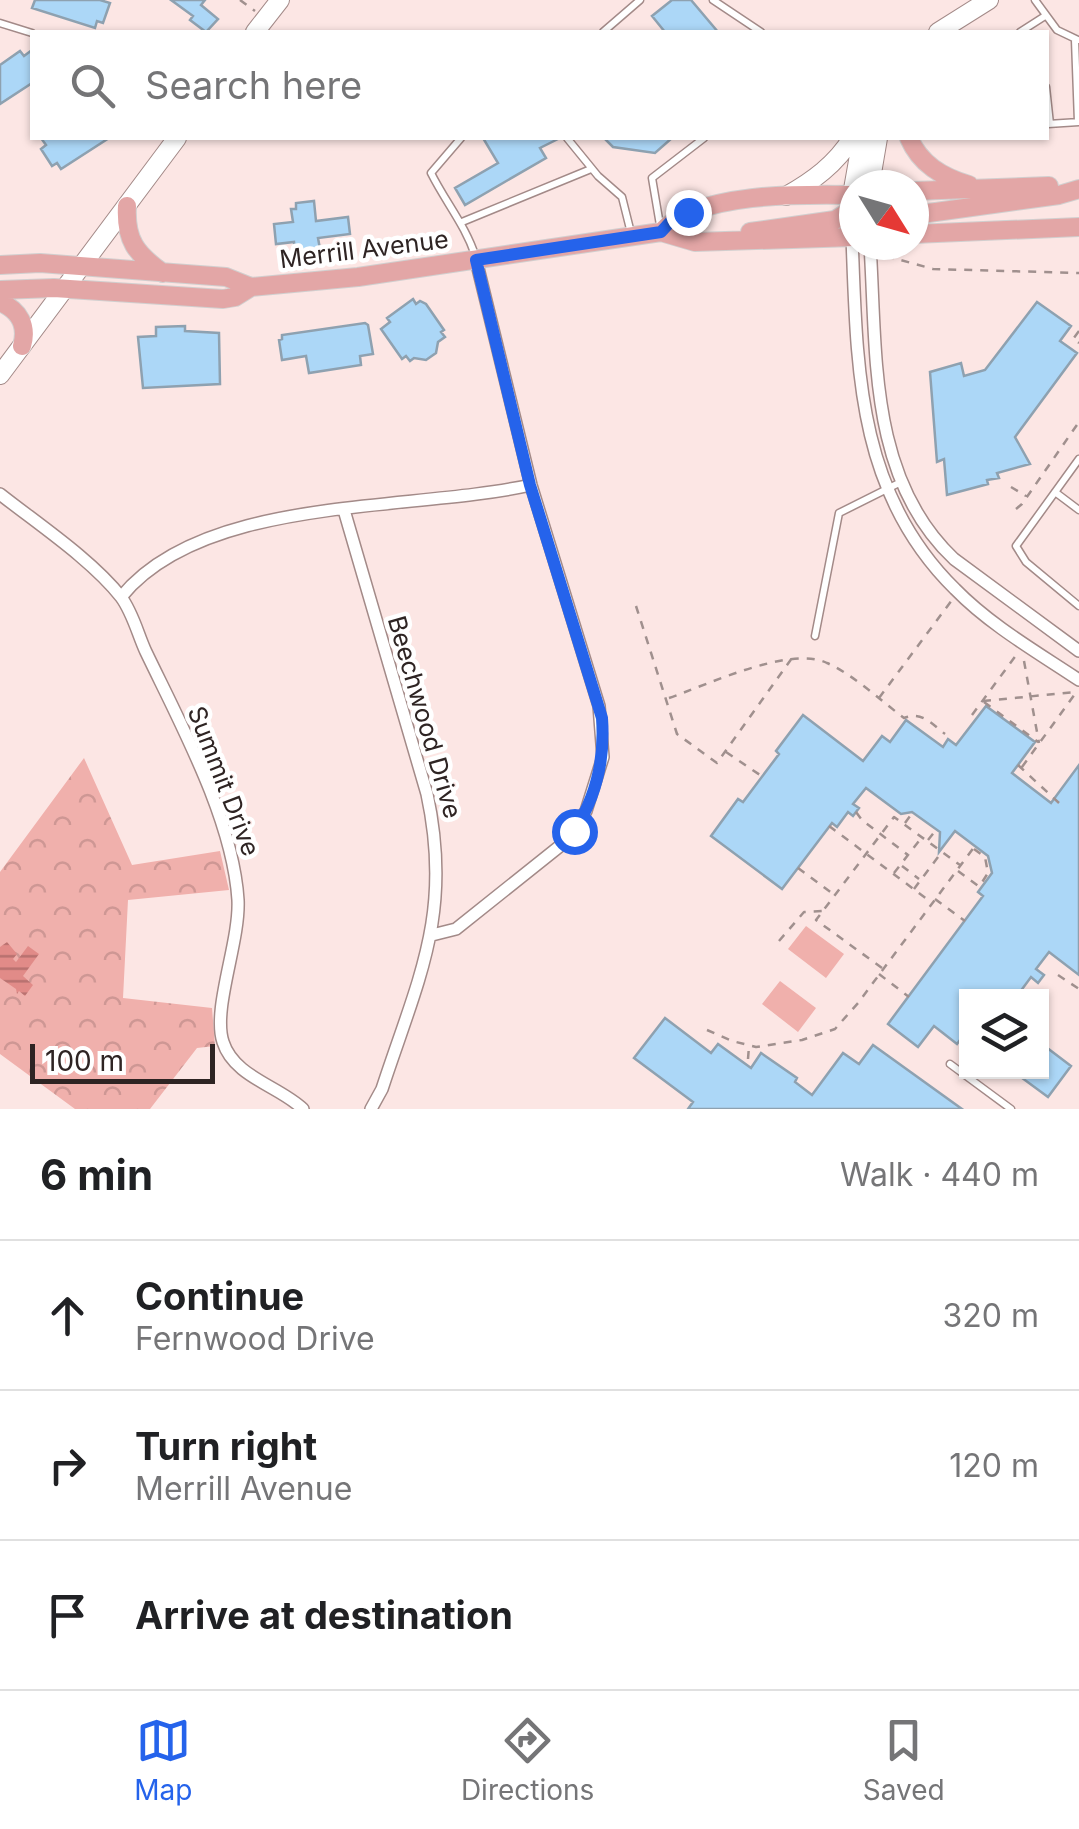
<!DOCTYPE html>
<html lang="en">
<head>
<meta charset="utf-8">
<style>
  body { margin:0; font-family:Inter,sans-serif; background:#f2f2f2; color:#202124 }
  .controls { position:absolute; right:30px; bottom:30px; display:grid; overflow:hidden; border-radius:0px; box-shadow:0 2px 8px #0004 }
  .controls button { width:90px; height:90px; display:grid; place-items:center; padding:0; border:0; border-bottom:2px solid #e0e0e0; background:#fff; color:#202124; font:50px sans-serif }
  .compass { position:absolute; left:839px; top:170px; width:90px; height:90px; border-radius:50%; background:#fff; box-shadow:0 2px 8px #0004; rotate:127deg }
  .scale { position:absolute; left:30px; bottom:25px; width:185px; box-sizing:border-box; padding-left:10px; border:5px solid #2e2423; border-top:0; font-size:28px; line-height:35px; white-space:nowrap; color:#2e2423; -webkit-text-stroke:8px #fff; paint-order:stroke }
  .stop { position:absolute; width:30px; height:30px; margin:-22px; border:8px solid #2563eb; border-radius:50%; background:#fff }
  .stop.end { background:#2563eb; border-color:#fff; box-shadow:0 2px 10px #0008 }
  .list { margin:0; padding:0; list-style:none }
  h2 { display:flex; justify-content:space-between; align-items:center; height:130px; margin:0; padding:0 40px; font-size:42px }
  h2 small { font-size:32px; font-weight:400; color:#757577 }
  .list li { display:grid; grid-template-columns:65px 1fr auto; gap:30px; align-items:center; box-sizing:border-box; height:150px; padding:0 40px; border-top:2px solid #e0e0e0 }
  .list b { display:block; font-size:38px; white-space:nowrap }
  .list p { margin:0; font-size:32px; white-space:nowrap; color:#757577 }
  .list em { font-size:32px; font-style:normal; color:#757577 }
  .icon { flex:none; width:55px; height:55px; fill:none; stroke:currentColor; stroke-width:2; stroke-linecap:round; stroke-linejoin:round }
  .map { position:relative; flex:none; width:1079px; height:1109px; overflow:hidden }
  .search { position:absolute; background:#fff; box-shadow:0 2px 8px #0004; left:30px; right:30px; top:30px; height:110px; display:flex; align-items:center; gap:25px; box-sizing:border-box; padding:0 35px; border-radius:0px; color:#757577; font-size:38px }
  .sheet { height:580px; background:#fff }
  nav { display:flex; justify-content:space-around; align-items:center; box-sizing:border-box; height:140px; border-top:2px solid #e0e0e0; background:#fff; font-size:28px; color:#757577 }
  nav a { display:grid; justify-items:center; gap:5px }
  nav .on { color:#2563eb }
  .map>svg:first-child { display:block }
  .park { fill:url(#park-crowns) }
  .pitch { fill:#f0b0ac }
  .water { fill:url(#water-rules) }
  .building { fill:#acd7f7; stroke:#8ea1b0; stroke-width:2.5 }
  .lines { fill:none; stroke-linecap:round; stroke-linejoin:round }
  .lane-casing { stroke:#a38a88; stroke-width:9 }
  .street-casing { stroke:#a38a88; stroke-width:14 }
  .secondary-casing { stroke:#a38a88; stroke-width:20 }
  .primary-casing { stroke:#d1cfcf; stroke-width:20 }
  .path { stroke:#a0908e; stroke-width:2.5; stroke-dasharray:8 8; stroke-linecap:butt }
  .lane { stroke:#fff; stroke-width:6 }
  .street { stroke:#fff; stroke-width:11 }
  .secondary { stroke:#fff; stroke-width:18 }
  .primary { stroke:#e3a6a6; stroke-width:18 }
  .route { stroke:#2563eb; stroke-width:12 }
  .labels { text-anchor:middle; stroke-width:9; stroke-linejoin:round; paint-order:stroke }
  .street-label { font-size:25px; fill:#2e2423; stroke:#fff }
</style>
</head>
<body>
<div class="map">
<svg width="1079" height="1109" viewBox="0 0 1079 1109">
  <defs>
    <pattern id="park-crowns" width="20" height="18" patternUnits="userSpaceOnUse" patternTransform="scale(2.5)"><rect width="20" height="18" fill="#f0b0ac"/><path d="M2 6a3 3 0 1 1 6 0M12 15a3 3 0 1 1 6 0" fill="none" stroke="#ce9794"/></pattern>
    <pattern id="water-rules" width="6" height="5" patternUnits="userSpaceOnUse" patternTransform="scale(2.5)"><rect width="6" height="5" fill="#e18b88"/><path d="M0 2.5h6" fill="none" stroke="#b7716f"/></pattern>
  </defs>
  <rect width="100%" height="100%" fill="#fce6e4"/>
  <!-- park -->
  <path class="park" d="M 84,758 L 132,865 L 220,851 L 229,890 L 128,900 L 123,998 L 212,1008 L 215,1046 L 197,1048 L 150,1109 L 75,1109 L 0,1054 L 0,872 Z"/>
  <!-- pitch -->
  <path class="pitch" d="M 806,926 L 844,954 L 826,978 L 788,949 Z
    M 780,981 L 816,1008 L 798,1032 L 762,1004 Z"/>
  <!-- water -->
  <path class="water" d="M 7,942 L 17,954 L 13,959 L 16,962 L 28,946 L 39,954 L 23,976 L 33,985 L 25,996 L 19,991 L 17,994 L 16,989 L 0,978 L 0,947 Z"/>
  <!-- building -->
  <path class="building" d="M 35,0 L 100,0 L 110,3 L 103,23 L 97,21 L 95,28 L 32,8 Z
    M 171,0 L 205,0 L 201,5 L 218,19 L 206,32 L 190,20 L 193,16 Z
    M 672,0 L 691,0 L 718,32 L 665,32 L 652,16 Z
    M 32,50 L 32,83 L 0,104 L 0,65 L 20,51 L 24,56 Z
    M 41,138 L 109,138 L 61,169 L 57,163 L 52,166 L 41,149 L 46,145 Z
    M 483,138 L 560,138 L 540,148 L 546,158 L 465,205 L 455,188 L 498,163 Z
    M 604,138 L 672,138 L 655,153 L 613,147 Z
    M 314,201 L 316,221 L 348,217 L 350,234 L 318,238 L 320,249 L 295,252 L 294,242 L 276,244 L 274,224 L 293,222 L 291,209 L 296,209 L 296,203 Z
    M 413,299 L 416,304 L 420,301 L 426,304 L 444,330 L 441,332 L 445,337 L 438,342 L 436,353 L 426,360 L 414,358 L 410,361 L 406,356 L 402,359 L 381,329 L 390,322 L 387,318 Z
    M 1037,302 L 1071,326 L 1060,341 L 1077,353 L 1015,437 L 1030,464 L 997,473 L 999,478 L 987,480 L 988,484 L 947,495 L 944,459 L 937,462 L 930,372 L 961,363 L 964,376 L 985,370 Z
    M 365,323 L 368,325 L 373,354 L 360,356 L 361,365 L 309,373 L 306,356 L 282,360 L 279,340 L 282,339 L 282,335 Z
    M 185,326 L 185,331 L 219,333 L 220,384 L 143,388 L 138,337 L 156,336 L 156,327 Z
    M 986,706 L 1035,742 L 1012,773 L 1051,803 L 1079,765 L 1079,975 L 1049,952 L 1036,969 L 1044,975 L 1038,983 L 1031,977 L 1017,996 L 1005,996 L 997,991 L 992,996 L 966,996 L 966,1032 L 957,1044 L 934,1026 L 918,1047 L 888,1024 L 983,896 L 978,892 L 992,873 L 988,856 L 955,831 L 939,852 L 940,832 L 912,812 L 901,814 L 866,788 L 853,804 L 859,808 L 853,816 L 848,812 L 837,827 L 832,823 L 782,889 L 711,836 L 738,799 L 743,802 L 779,754 L 776,751 L 803,715 L 863,761 L 882,736 L 890,742 L 906,720 L 943,747 L 948,739 L 956,745 Z
    M 665,1018 L 711,1053 L 718,1044 L 751,1068 L 761,1053 L 797,1078 L 795,1082 L 812,1095 L 843,1053 L 859,1064 L 873,1045 L 962,1109 L 688,1109 L 693,1102 L 634,1058 Z
    M 1042,1044 L 1071,1066 L 1048,1097 L 1014,1072 L 1042,1072 Z"/>
  <g class="lines">
    <defs>
      <path id="lane" d="M 713,0 L 761,32
        M 1035,0 L 1057,30 L 1078,40
        M 0,23 L 32,33
        M 603,32 L 640,0
        M 1020,32 L 1045,16
        M 1075,40 L 1078,122
        M 1046,87 L 1050,124
        M 1048,124 L 1079,122
        M 461,138 L 431,173 C 446,203 466,226 476,258
        M 567,138 L 598,176 L 622,197 L 631,233
        M 462,222 L 591,169
        M 661,231 L 652,178 L 704,138
        M 1079,459 L 1016,546 L 1026,562 L 1079,606
        M 1055,492 L 1079,510
        M 815,636 L 839,513 L 901,482
        M 950,1064 L 1011,1109"/>
      <path id="street" d="M 852,237 C 857,366 856,492 955,589 C 990,625 1037,652 1079,680
        M 870,245 C 877,353 868,478 954,559 L 1079,651
        M 0,494 C 38,524 92,560 121,597 C 133,613 138,635 146,652 C 181,725 233,820 238,900 C 240,942 212,1009 223,1042 C 234,1077 279,1086 303,1109
        M 344,510 L 427,794 C 453,914 418,979 382,1089 L 371,1109
        M 121,597 C 204,495 409,512 531,485
        M 432,935 L 456,929 L 565,842 L 586,811 L 603,757 L 599,706 L 531,485 L 476,260"/>
      <path id="secondary" d="M 255,32 L 280,0
        M 938,32 L 989,0
        M 870,185 L 878,138
        M 786,196 C 813,181 836,164 852,138
        M 852,237 L 852,195 L 862,138
        M 0,375 L 177,138"/>
      <path id="primary" d="M 909,138 C 920,164 942,177 969,185
        M 914,191 L 1049,186
        M 127,206 C 125,240 136,254 163,273
        M 914,215 L 1059,195 L 1079,189
        M 661,232 C 697,192 802,194 854,195
        M 750,232 L 835,220 L 854,208
        M 914,234 L 1079,227
        M 0,265 L 40,263 L 226,277 L 251,287
        M 0,290 L 54,288 L 223,299 L 235,297 L 251,287 L 358,277 L 661,232 L 695,242 L 854,237
        M 0,302 C 19,310 28,326 22,346"/>
    </defs>
    <!-- lane casing -->
    <use href="#lane" class="lane-casing"/>
    <!-- street casing -->
    <use href="#street" class="street-casing"/>
    <!-- secondary casing -->
    <use href="#secondary" class="secondary-casing"/>
    <!-- primary casing -->
    <use href="#primary" class="primary-casing"/>
    <!-- path -->
    <path class="path" d="M 240,0 L 255,11
      M 886,256 L 933,269 L 1079,273
      M 1079,331 L 1073,339 L 1079,343
      M 1011,487 L 1026,496
      M 1016,509 L 1022,504 L 1079,422
      M 636,606 L 677,734 L 717,763 L 792,658
      M 1024,661 L 1039,743
      M 669,698 C 707,685 790,645 827,663 C 854,675 880,700 904,718 C 922,711 932,724 945,734
      M 879,698 L 952,600
      M 983,701 L 1076,692
      M 984,702 L 1038,742
      M 972,715 L 1017,654
      M 726,752 L 763,777
      M 1018,765 L 1059,803
      M 1022,767 L 1075,694
      M 856,812 L 862,820 L 908,855
      M 905,823 L 913,812
      M 829,826 L 931,902
      M 928,840 L 936,830
      M 974,849 L 985,857 L 988,873 L 979,887
      M 902,866 L 919,879
      M 798,868 L 833,894
      M 958,871 L 981,888
      M 894,873 L 922,837
      M 914,889 L 941,853
      M 935,899 L 965,921
      M 779,941 L 804,912 L 823,911
      M 882,968 L 816,920 L 894,817 L 960,865
      M 879,974 L 909,997
      M 1058,975 L 1079,989
      M 707,1030 L 732,1041 L 756,1047 L 802,1040 L 835,1029 L 858,1003 L 975,846
      M 748,1059 L 749,1046"/>
    <!-- lane -->
    <use href="#lane" class="lane"/>
    <!-- street -->
    <use href="#street" class="street"/>
    <!-- secondary -->
    <use href="#secondary" class="secondary"/>
    <!-- primary -->
    <use href="#primary" class="primary"/>
  </g>
  <g class="lines">
    <!-- route -->
    <path class="route" d="M 574,831 C 597,796 605,759 602,718 L 530,485 L 476,260 L 661,232 L 672,220 L 688,212"/>
  </g>
  <g class="labels">
    <!-- street labels -->
    <g class="street-label">
      <text transform="translate(364 249) rotate(-7)" y="9">Merrill Avenue</text>
      <text transform="translate(425 717) rotate(74)" y="9">Beechwood Drive</text>
      <text transform="translate(224 781) rotate(69)" y="9">Summit Drive</text>
    </g>
  </g>
</svg>
<div class="controls">
<button><svg class="icon" aria-label="layers" viewBox="0 0 24 24"><path d="M12 4l9 5-9 5-9-5zM3 14l9 5 9-5"/></svg></button>
</div>
<svg class="compass" viewBox="-18 -18 36 36"><path d="M0-13l5 13h-10z" fill="#e53935"/><path d="M0 13l5-13h-10z" fill="#757577"/></svg>
<div class="scale">100 m</div>
<div class="stop" style="left:574px;top:831px"></div>
<div class="stop end" style="left:688px;top:212px"></div>
<div class="search"><svg class="icon" aria-label="search" viewBox="0 0 24 24"><circle cx="10" cy="10" r="6"/><path d="M15 15l6 6"/></svg>Search here</div>
</div>
<section class="sheet">
<h2>6 min<small>Walk · 440 m</small></h2>
<ul class="list">
<li><svg class="icon" aria-label="ahead" viewBox="0 0 24 24"><path d="M12 20V5M6 11l6-6 6 6"/></svg><div><b>Continue</b><p>Fernwood Drive</p></div><em>320 m</em></li>
<li><svg class="icon" aria-label="right" viewBox="0 0 24 24"><path d="M7 20v-9h11M14 6l5 5-5 5"/></svg><div><b>Turn right</b><p>Merrill Avenue</p></div><em>120 m</em></li>
<li><svg class="icon" aria-label="arrive" viewBox="0 0 24 24"><path d="M6 21V4h12l-3 4 3 4H6"/></svg><div><b>Arrive at destination</b></div></li>
</ul>
</section>
<nav>
<a class="on"><svg class="icon" aria-label="map" viewBox="0 0 24 24"><path d="M3 6l6-2 6 2 6-2v14l-6 2-6-2-6 2zM9 4v14M15 6v14"/></svg>Map</a>
<a><svg class="icon" aria-label="directions" viewBox="0 0 24 24"><path d="M12 3l9 9-9 9-9-9zM9 14v-3h6M13 9l2 2-2 2"/></svg>Directions</a>
<a><svg class="icon" aria-label="saved" viewBox="0 0 24 24"><path d="M7 4h10v16l-5-4-5 4z"/></svg>Saved</a>
</nav>
</body>
</html>
